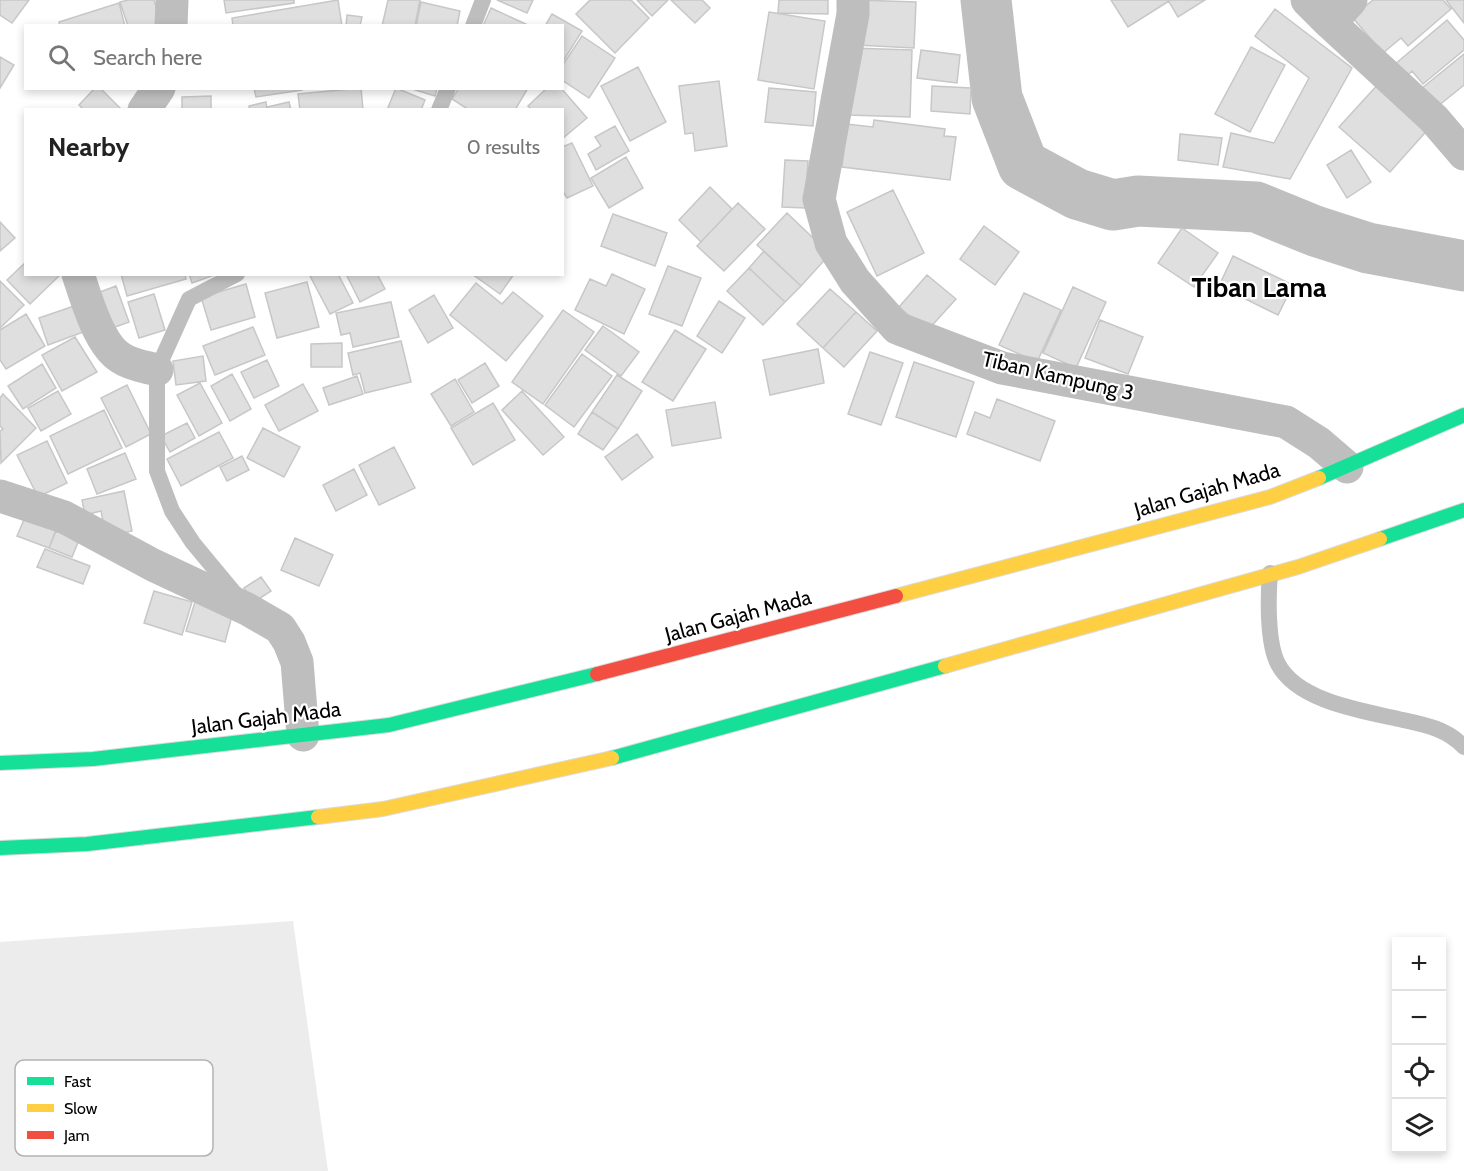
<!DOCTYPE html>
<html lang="en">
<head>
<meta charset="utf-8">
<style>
  body { margin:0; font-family:Cabin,sans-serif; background:#f6f6f6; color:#222 }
  .controls { position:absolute; right:18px; bottom:18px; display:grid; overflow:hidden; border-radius:0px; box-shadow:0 3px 9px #0003 }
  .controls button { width:54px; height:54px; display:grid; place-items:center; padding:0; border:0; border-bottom:2px solid #e0e0e0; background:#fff; color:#222; font:30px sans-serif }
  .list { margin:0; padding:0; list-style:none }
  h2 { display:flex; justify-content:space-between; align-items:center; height:78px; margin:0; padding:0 24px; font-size:26px }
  h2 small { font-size:20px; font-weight:400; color:#767676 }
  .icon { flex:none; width:33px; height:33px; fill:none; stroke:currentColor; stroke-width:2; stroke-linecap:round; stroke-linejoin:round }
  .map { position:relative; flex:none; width:1464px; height:1171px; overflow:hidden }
  .search { position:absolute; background:#fff; box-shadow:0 3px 9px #0003; left:24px; top:24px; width:540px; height:66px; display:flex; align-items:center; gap:15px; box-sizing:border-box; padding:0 21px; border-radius:0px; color:#767676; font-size:22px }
  .panel { position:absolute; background:#fff; box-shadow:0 3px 9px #0003; left:24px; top:108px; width:540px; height:168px; border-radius:0px }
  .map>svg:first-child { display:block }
  .green { fill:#ececec }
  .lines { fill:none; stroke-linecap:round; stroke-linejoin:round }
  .river { stroke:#bfbfbf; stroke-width:51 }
  .building { fill:#dfdfdf; stroke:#c7c7c7; stroke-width:1.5 }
  .fast-casing { stroke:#dbdbdb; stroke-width:16 }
  .slow-casing { stroke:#dbdbdb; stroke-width:16 }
  .jam-casing { stroke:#dbdbdb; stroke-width:16 }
  .lane { stroke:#bebebe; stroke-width:16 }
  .street { stroke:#bebebe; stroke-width:33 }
  .fast { stroke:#16e098; stroke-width:14 }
  .slow { stroke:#ffcf43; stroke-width:14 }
  .jam { stroke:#f24e42; stroke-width:14 }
  .labels { text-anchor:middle; stroke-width:4.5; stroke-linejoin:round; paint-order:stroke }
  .street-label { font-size:21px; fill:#000; stroke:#fff }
  .district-label { font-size:27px; font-weight:bold; fill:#000; stroke:#fff }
  .key { fill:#fff; stroke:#b2b2b2; stroke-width:1.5 }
  .key-label { font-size:16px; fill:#000 }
</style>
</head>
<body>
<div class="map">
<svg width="1464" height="1171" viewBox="0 0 1464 1171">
  <rect width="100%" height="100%" fill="#fff"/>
  <!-- green -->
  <path class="green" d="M 293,921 L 328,1171 L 0,1171 L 0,942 Z"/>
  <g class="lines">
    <!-- river -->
    <path class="river" d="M 986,0 L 997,98 L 1023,165 L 1077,194 L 1113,205 L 1138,201 L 1256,207 L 1315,231 L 1368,248 L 1464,266"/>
  </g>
  <!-- building -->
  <path class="building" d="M 0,0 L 29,0 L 12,23 L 0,15 Z
    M 128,0 L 154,0 L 162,25 L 128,26 L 120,2 Z
    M 224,0 L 294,0 L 294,3 L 226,13 Z
    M 338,0 L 342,26 L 233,26 L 232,18 Z
    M 388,0 L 420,0 L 415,26 L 382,26 Z
    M 497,0 L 533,0 L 527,13 Z
    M 590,0 L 631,0 L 649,18 L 615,53 L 576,14 Z
    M 637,0 L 668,0 L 652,16 Z
    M 671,0 L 702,0 L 710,8 L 695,23 Z
    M 779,0 L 828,0 L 828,14 L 778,13 Z
    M 858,0 L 916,2 L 914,48 L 856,45 Z
    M 1111,0 L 1168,0 L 1169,1 L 1128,27 Z
    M 1168,0 L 1205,0 L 1178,17 Z
    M 1373,0 L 1443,0 L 1451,9 L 1408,46 L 1401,38 L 1383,53 L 1352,17 Z
    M 1446,0 L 1464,0 L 1464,23 Z
    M 421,2 L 460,11 L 457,26 L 416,26 Z
    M 119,3 L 125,26 L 60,26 L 59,22 Z
    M 491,8 L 530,26 L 483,26 Z
    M 1275,9 L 1352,68 L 1290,179 L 1223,167 L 1231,133 L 1274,143 L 1309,78 L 1255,36 Z
    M 769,12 L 825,21 L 814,89 L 758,80 Z
    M 552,14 L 582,31 L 562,63 L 562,26 L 545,26 Z
    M 347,15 L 362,17 L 360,26 L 346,26 Z
    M 1447,20 L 1464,40 L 1464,50 L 1423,84 L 1412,71 L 1405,78 L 1394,65 Z
    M 582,36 L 615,58 L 589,98 L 562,80 L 562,66 Z
    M 1251,47 L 1285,65 L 1250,132 L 1215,114 Z
    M 851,48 L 912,50 L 910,117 L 848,115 Z
    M 921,50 L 960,55 L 957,83 L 917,78 Z
    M 1464,54 L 1464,85 L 1438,106 L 1422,88 Z
    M 0,57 L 14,65 L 0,88 Z
    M 638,67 L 666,122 L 630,141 L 601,86 Z
    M 719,81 L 727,146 L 695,151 L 693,133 L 685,134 L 679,86 Z
    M 1381,81 L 1431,126 L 1390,172 L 1339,127 Z
    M 932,86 L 971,88 L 970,114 L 931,111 Z
    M 95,88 L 100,88 L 122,110 L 84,110 L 79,105 Z
    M 254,88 L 302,88 L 302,90 L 256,97 Z
    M 361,88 L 363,110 L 300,110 L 298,94 Z
    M 396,88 L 425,100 L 421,110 L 387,110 Z
    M 409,88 L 437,88 L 435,96 Z
    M 459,88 L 528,88 L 515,110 L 469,110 L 452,99 Z
    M 547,88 L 561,88 L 587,118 L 562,139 L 562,110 L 532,110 L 528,106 Z
    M 769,88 L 816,92 L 813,126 L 765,122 Z
    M 211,96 L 211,110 L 182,110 L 182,97 Z
    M 266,102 L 267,110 L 250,110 L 249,106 Z
    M 289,102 L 291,110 L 267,110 L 267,107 Z
    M 874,120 L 945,129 L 944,136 L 956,137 L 950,180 L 842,167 L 847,124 L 873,127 Z
    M 615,126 L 629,151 L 596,170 L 588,154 L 601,146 L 595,137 Z
    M 1180,134 L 1222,138 L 1218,165 L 1178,160 Z
    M 572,143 L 593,186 L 567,198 L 562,190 L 562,147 Z
    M 1351,150 L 1371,182 L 1347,198 L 1327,165 Z
    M 626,157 L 643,188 L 609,208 L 591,178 Z
    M 785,160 L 808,161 L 805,208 L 782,207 Z
    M 710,187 L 732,209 L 701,242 L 679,220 Z
    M 893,190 L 924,253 L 877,276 L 847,212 Z
    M 738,203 L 765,229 L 724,271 L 697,246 Z
    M 787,213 L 830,254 L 801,286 L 757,245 Z
    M 613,214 L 667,233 L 655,266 L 601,246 Z
    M 0,222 L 15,238 L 0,251 Z
    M 984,226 L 1019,252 L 995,285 L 960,259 Z
    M 1182,228 L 1218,253 L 1194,287 L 1158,263 Z
    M 764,251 L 801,286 L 785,302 L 749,268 Z
    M 1233,256 L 1293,285 L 1278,315 L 1219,286 Z
    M 26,262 L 26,274 L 61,274 L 30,304 L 7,280 Z
    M 668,266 L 701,278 L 682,326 L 649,314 Z
    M 749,268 L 785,302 L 763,325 L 727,291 Z
    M 121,274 L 185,274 L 186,279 L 127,296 Z
    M 189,274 L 217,274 L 192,283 Z
    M 309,274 L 338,274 L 353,303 L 330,314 Z
    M 346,274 L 377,274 L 385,289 L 360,302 Z
    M 472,274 L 514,274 L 500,294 Z
    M 612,274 L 645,289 L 624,334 L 575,310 L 590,279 L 606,286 Z
    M 927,275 L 956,299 L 927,331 L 899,307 Z
    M 0,281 L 24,305 L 0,328 Z
    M 307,282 L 319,327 L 277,338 L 265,293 Z
    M 476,283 L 502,304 L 513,292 L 543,316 L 506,361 L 450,315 Z
    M 246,284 L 255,317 L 211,330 L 201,297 Z
    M 116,286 L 129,322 L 104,331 L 92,295 Z
    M 1073,287 L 1106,302 L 1076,368 L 1043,353 Z
    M 830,289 L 856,312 L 823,348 L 797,324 Z
    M 1024,293 L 1061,310 L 1037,362 L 999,345 Z
    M 154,294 L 165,330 L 139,338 L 128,302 Z
    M 434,295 L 453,328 L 428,343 L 409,310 Z
    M 719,301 L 745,318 L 722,353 L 697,336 Z
    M 391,302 L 399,337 L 353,347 L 350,333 L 341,335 L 336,313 Z
    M 77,305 L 86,331 L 48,345 L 39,318 Z
    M 563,310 L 594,332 L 543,404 L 512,382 Z
    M 856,312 L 877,331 L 844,367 L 823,348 Z
    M 26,314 L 45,346 L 6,369 L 0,360 L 0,330 Z
    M 1100,320 L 1143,337 L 1128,374 L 1085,358 Z
    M 603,326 L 639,352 L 621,376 L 585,350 Z
    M 253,327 L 265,355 L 215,375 L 203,346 Z
    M 675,330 L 706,349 L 673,401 L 642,382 Z
    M 75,337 L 97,372 L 62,391 L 42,355 Z
    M 401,341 L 411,382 L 365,393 L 360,373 L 353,375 L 348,353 Z
    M 342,343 L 342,367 L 311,367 L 311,344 Z
    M 818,349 L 824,383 L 770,395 L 763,360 Z
    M 870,352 L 903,363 L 881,425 L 848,414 Z
    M 582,354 L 612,376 L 574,427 L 545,405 Z
    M 203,356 L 206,381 L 176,385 L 173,361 Z
    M 267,360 L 279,386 L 254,398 L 241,372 Z
    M 914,362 L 974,382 L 956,437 L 896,417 Z
    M 485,363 L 499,386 L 472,403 L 458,380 Z
    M 42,364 L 56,388 L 23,409 L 8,386 Z
    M 232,374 L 251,409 L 230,421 L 211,386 Z
    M 617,375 L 642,391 L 618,429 L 592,412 Z
    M 357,376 L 363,394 L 329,405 L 323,388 Z
    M 455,379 L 474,412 L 451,426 L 431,394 Z
    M 200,383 L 222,423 L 199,436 L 177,395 Z
    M 303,384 L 318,411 L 279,431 L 265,405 Z
    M 127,385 L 151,434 L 126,447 L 101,398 Z
    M 58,391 L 71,414 L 41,431 L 28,408 Z
    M 522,391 L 564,437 L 543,455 L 502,410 Z
    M 3,394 L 36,428 L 1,463 L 0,431 L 3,429 L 0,426 L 0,398 Z
    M 997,399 L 1055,421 L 1040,461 L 967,434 L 975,412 L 990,418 Z
    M 715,402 L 721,438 L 672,446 L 666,410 Z
    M 493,403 L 515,440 L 473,465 L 451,428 Z
    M 104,410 L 122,448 L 68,474 L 50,436 Z
    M 592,412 L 618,429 L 603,450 L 578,434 Z
    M 187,423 L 195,438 L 170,452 L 161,436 Z
    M 263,428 L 300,447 L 284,477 L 247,458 Z
    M 219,432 L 233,458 L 181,486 L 167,459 Z
    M 637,434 L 653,457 L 622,480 L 605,457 Z
    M 47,441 L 67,483 L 38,497 L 17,455 Z
    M 394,447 L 415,488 L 379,505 L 359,465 Z
    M 125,453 L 136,479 L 97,494 L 87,469 Z
    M 242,456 L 249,470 L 227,481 L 220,467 Z
    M 354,469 L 367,495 L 336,511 L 323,485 Z
    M 124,491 L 132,531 L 106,537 L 101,511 L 85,515 L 82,500 Z
    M 26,515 L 57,527 L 49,548 L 17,536 Z
    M 56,531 L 79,540 L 72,557 L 49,548 Z
    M 295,538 L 333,555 L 319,586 L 281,570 Z
    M 45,549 L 90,566 L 83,584 L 37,567 Z
    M 261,577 L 271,591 L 254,602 L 244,588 Z
    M 154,591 L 192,602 L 182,635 L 144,623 Z
    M 195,602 L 233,612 L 225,642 L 186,631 Z"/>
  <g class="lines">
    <defs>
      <path id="fast" d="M 1319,478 L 1464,415
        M 1380,539 L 1464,510
        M 612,758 L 945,666
        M 0,763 L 93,759 L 389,725 L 597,674
        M 0,848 L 87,844 L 318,817"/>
      <path id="slow" d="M 896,596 L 1270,497 L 1319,478
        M 945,666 L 1298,567 L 1380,539
        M 318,817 L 383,809 L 612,758"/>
      <path id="jam" d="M 597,674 L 896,596"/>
    </defs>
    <!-- fast casing -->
    <use href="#fast" class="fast-casing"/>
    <!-- slow casing -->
    <use href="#slow" class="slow-casing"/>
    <!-- jam casing -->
    <use href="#jam" class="jam-casing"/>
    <!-- lane -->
    <path class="lane" d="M 473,26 L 483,0
      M 439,110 L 448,88
      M 1270,573 C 1268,597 1267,643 1278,664 C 1298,702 1364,711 1403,720 C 1426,725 1447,729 1464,747
      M 237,596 L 193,543 L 172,511 L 157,471 L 157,370 L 189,299 L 237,274"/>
    <!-- street -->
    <path class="street" d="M 853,0 L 853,14 L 819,199 L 831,243 L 855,281 L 897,328 L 1002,368 L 1286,422 L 1319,443 L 1347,467
      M 1307,0 L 1330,23
      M 1351,0 L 1330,23 L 1434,119 L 1464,154
      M 171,26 L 172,0
      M 144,110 L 159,88
      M 78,274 C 86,298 99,345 121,358 C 131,365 146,367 157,370
      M 0,496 L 64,517 L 153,565 L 247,609 L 280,628 L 289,642 L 297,662 L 303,735"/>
    <!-- fast -->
    <use href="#fast" class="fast"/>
    <!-- slow -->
    <use href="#slow" class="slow"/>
    <!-- jam -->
    <use href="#jam" class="jam"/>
  </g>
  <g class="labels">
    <!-- street labels -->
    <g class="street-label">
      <text transform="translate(1058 376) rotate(13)" y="7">Tiban Kampung 3</text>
      <text transform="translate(1207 490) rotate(-16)" y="7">Jalan Gajah Mada</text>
      <text transform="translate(738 616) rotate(-15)" y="7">Jalan Gajah Mada</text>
      <text transform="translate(266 718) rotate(-7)" y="7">Jalan Gajah Mada</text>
    </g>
    <!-- district labels -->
    <g class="district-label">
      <text x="1259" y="297">Tiban Lama</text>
    </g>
  </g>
  <!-- legend -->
  <rect x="15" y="1060" width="198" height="96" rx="9" class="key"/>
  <rect x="27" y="1077" width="27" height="8" fill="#16e098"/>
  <rect x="27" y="1104" width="27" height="8" fill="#ffcf43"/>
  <rect x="27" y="1131" width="27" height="8" fill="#f24e42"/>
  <g class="key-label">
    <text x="64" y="1087">Fast</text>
    <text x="64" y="1114">Slow</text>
    <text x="64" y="1141">Jam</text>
  </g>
</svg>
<div class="controls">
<button>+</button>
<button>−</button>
<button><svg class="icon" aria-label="locate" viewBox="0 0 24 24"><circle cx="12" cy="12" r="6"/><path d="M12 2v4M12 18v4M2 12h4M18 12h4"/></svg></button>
<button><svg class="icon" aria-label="layers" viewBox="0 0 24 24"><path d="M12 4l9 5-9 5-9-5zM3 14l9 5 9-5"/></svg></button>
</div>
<div class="search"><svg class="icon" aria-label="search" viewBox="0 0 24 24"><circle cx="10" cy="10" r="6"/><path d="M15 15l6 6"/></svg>Search here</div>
<section class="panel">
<h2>Nearby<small>0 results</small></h2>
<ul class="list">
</ul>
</section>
</div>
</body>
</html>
